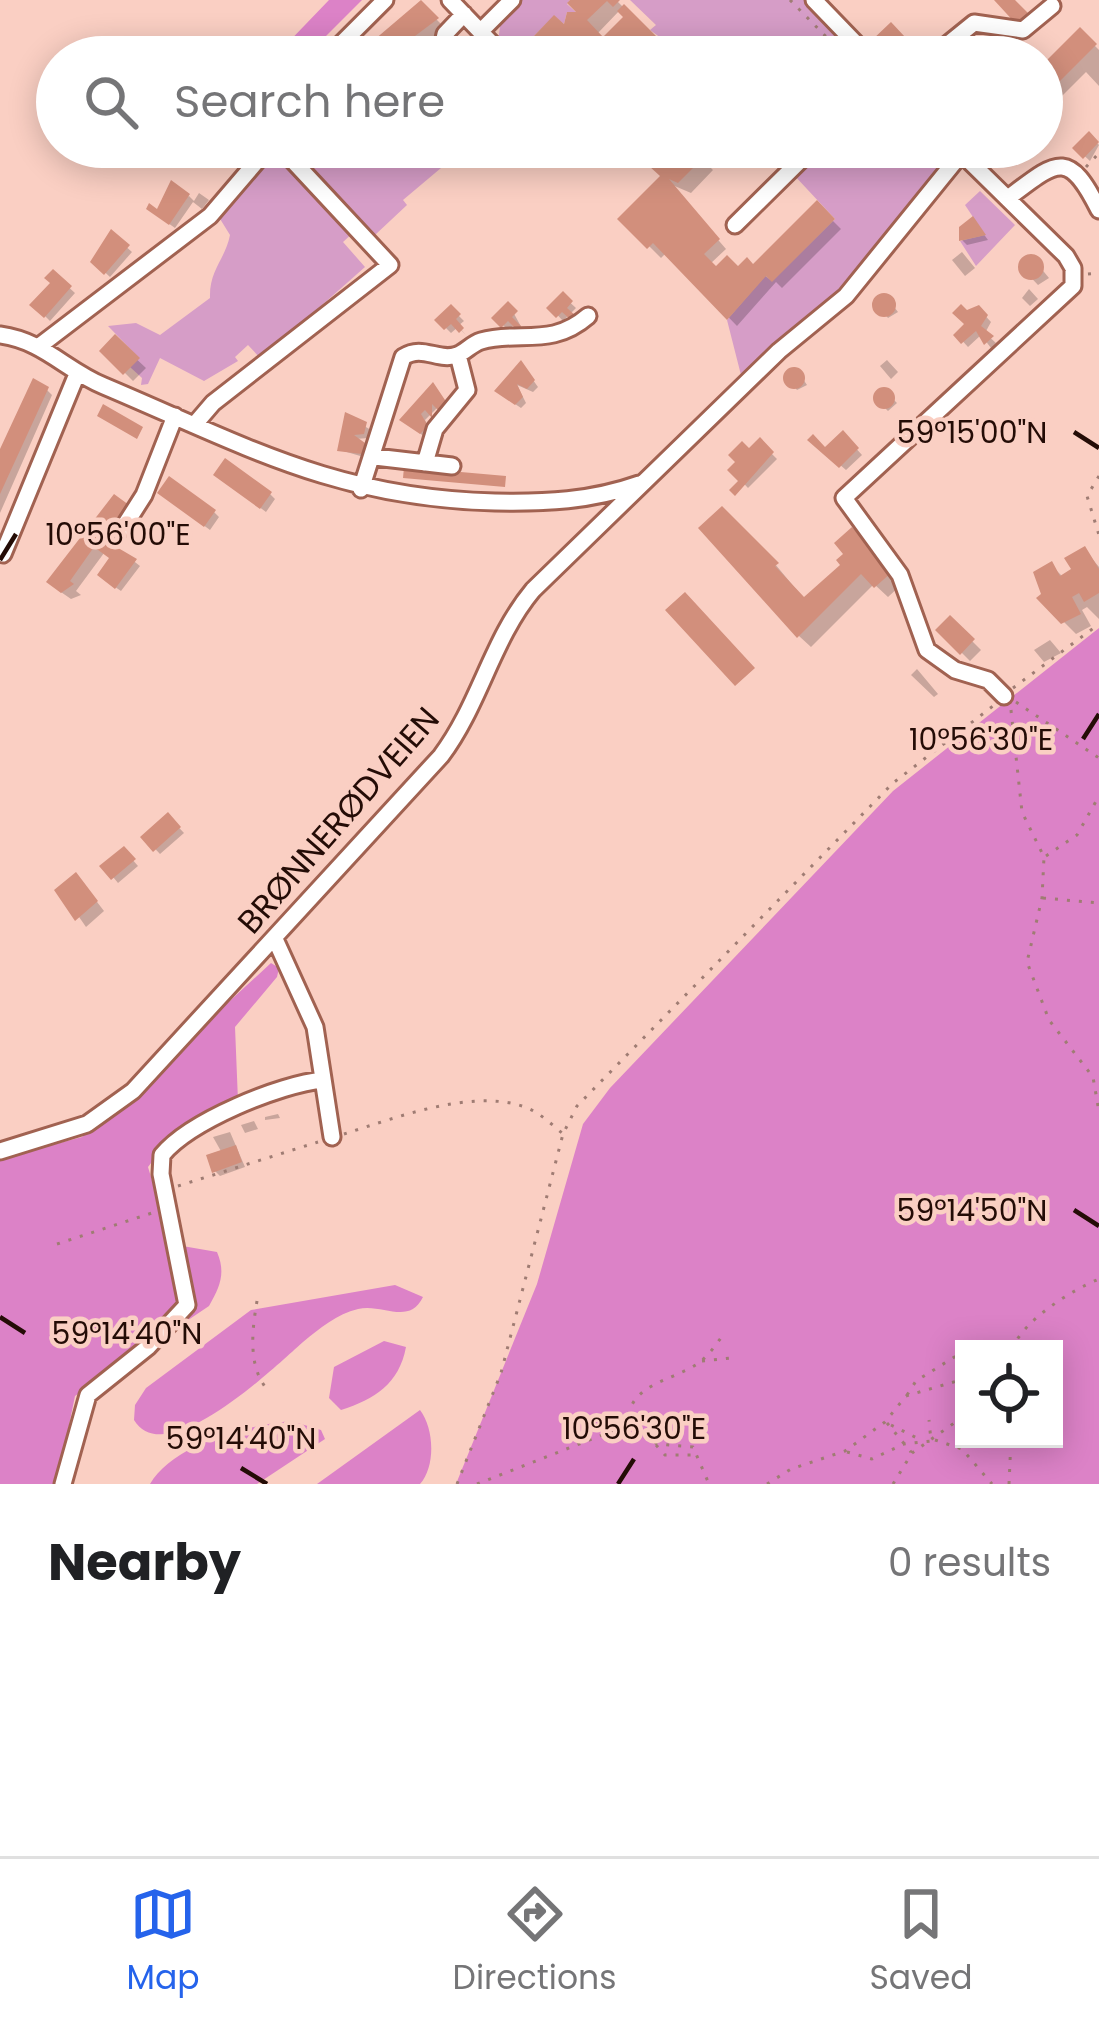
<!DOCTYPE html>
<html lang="en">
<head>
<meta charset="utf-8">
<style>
  body { margin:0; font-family:Poppins,sans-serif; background:#f2f2f2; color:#202124 }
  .controls { position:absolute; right:36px; bottom:36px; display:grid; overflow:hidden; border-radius:0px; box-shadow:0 6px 30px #0003 }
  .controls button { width:108px; height:108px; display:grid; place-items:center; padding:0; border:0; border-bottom:3px solid #e0e0e0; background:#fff; color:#202124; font:60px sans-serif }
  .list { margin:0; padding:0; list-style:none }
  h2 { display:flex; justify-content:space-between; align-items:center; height:156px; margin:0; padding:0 48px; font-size:51px }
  h2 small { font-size:39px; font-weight:400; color:#757577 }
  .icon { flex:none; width:66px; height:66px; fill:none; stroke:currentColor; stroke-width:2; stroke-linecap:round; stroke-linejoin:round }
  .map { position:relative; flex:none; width:1099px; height:1484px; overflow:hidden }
  .search { position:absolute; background:#fff; box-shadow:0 6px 30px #0003; left:36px; right:36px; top:36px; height:132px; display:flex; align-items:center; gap:30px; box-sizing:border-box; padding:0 42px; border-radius:66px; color:#757577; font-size:45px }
  .sheet { height:372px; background:#fff }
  nav { display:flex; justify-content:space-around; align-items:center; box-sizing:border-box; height:168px; border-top:3px solid #e0e0e0; background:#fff; font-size:33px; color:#757577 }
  nav a { display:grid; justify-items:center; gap:6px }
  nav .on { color:#2563eb }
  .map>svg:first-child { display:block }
  .green { fill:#d69dc7 }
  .forest { fill:#dc82c7; fill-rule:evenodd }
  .shadow { fill:#0003; fill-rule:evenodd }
  .building { fill:#d28f7c }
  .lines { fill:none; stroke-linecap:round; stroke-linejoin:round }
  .minor-casing { stroke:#a16251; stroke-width:21 }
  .path { stroke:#9f7c73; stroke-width:3; stroke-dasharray:3 9; stroke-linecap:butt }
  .minor { stroke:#fff; stroke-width:15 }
  .ticks { fill:none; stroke:#240c06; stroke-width:4.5 }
  .labels { text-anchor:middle; stroke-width:9; stroke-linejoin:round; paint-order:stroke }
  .street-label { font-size:33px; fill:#240c06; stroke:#facfc3 }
  .ticks-label { font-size:30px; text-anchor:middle; fill:#240c06; stroke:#facfc3; stroke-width:9; stroke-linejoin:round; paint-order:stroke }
</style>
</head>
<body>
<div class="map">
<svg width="1099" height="1484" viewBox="0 0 1099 1484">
  <rect width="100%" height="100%" fill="#facfc3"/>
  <!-- green -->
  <path class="green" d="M 520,0 L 570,0 L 567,4 L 576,12 L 567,12 L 564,24 L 554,16 L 533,37 L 542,46 L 536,52 L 540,57 L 508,57 L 498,42 L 501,19 Z
    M 630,0 L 804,0 L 859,57 L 676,57 L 672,46 L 650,30 L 656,25 Z
    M 284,147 L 458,147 L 460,152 L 403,200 L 407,205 L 375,235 Z
    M 821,147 L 946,147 L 949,153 L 857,280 L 791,331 L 742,379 L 727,320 L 765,276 L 772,281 L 835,219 L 793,174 Z
    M 272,153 L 354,232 L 343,242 L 365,267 L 261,359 L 248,345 L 235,357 L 238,361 L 204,381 L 160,358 L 148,384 L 141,385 L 142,378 L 130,367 L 139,358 L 108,326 L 136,323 L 160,335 L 210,298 C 209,270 225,260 230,235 L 217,214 Z
    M 980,191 L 1015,225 L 976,266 L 960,241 L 985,235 L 965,205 Z"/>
  <!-- forest -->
  <path class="forest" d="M 329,0 L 362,0 L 305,57 L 282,57 L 279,52 Z
    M 1099,628 L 1099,1484 L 456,1484 L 537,1284 L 583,1124 L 610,1088 L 893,791 ZM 964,1349 L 1054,1349 L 1054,1439 L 964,1439 Z
    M 271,963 L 279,968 L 277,977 L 235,1027 L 238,1101 L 177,1129 L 148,1167 L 171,1244 L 217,1252 C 226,1273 220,1287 209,1306 L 75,1396 L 57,1484 L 0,1484 L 0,1159 L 82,1137 Z
    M 395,1285 L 423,1297 C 409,1326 382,1303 358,1309 C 337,1314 320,1328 303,1342 C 278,1364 166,1473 134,1420 L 135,1405 L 146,1388 L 251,1310 Z
    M 384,1341 L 406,1347 C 399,1384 375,1399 341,1410 L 329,1398 L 334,1367 Z
    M 420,1410 C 434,1428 436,1466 420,1484 L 317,1484 Z
    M 291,1421 L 321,1430 L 325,1439 L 257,1484 L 150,1484 C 173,1444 247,1425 291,1421 Z"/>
  <!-- shadow -->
  <path class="shadow" d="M 574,0 L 616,0 L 673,57 L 587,57 L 592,53 L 585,46 L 573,57 L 544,57 L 580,12 ZM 620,10 L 627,17 L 604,41 L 597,34 Z
    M 421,4 L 448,31 L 414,57 L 382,57 Z
    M 1080,31 L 1099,50 L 1099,86 L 1086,72 L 1060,98 L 1042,81 L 1042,69 Z
    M 1089,135 L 1099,145 L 1090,161 L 1076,148 Z
    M 471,147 L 490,147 L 481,157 Z
    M 633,147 L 649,147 L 644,151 L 651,158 L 662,147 L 704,147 L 709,152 L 702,159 L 713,170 L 691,193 L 670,184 L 726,249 L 710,264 L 716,270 L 753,268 L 817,205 L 841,229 L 782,288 L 776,282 L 737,326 L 666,253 L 661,258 L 622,219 L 664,177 Z
    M 199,193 L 209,200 L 202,209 L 193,202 L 175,228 L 154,213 L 189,196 L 194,201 Z
    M 977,225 L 988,240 L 967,245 L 962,240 Z
    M 112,234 L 132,252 L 110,277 L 94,262 Z
    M 962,252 L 975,268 L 965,276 L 952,260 Z
    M 1030,255 L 1049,278 L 1038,285 L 1019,265 Z
    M 53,273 L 75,293 L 50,321 L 34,305 L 54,283 Z
    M 1029,289 L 1038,299 L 1030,306 L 1022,298 Z
    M 884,294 L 898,312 L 888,318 L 874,301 Z
    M 563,296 L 576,308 L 563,321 L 551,308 Z
    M 451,308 L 464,321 L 458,326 L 466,335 L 458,327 L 451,333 L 438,320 Z
    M 978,308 L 991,322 L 985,333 L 996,343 L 991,348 L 981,335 L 968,347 L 957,335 L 968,325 L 966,314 Z
    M 512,310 L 524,332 L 524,333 L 515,324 L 508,330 L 496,318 Z
    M 115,339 L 146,368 L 133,381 L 103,351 Z
    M 887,360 L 898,372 L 891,379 L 880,366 Z
    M 795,367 L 807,385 L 797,390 L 785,375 Z
    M 525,369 L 538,387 L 533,392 L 517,385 L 526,403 L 521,408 L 503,396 Z
    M 434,387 L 451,409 L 446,414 L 438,407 L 425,420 L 431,433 L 426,438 L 408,424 Z
    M 883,389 L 897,403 L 888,411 L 874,397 Z
    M 47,390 L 52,395 L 0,513 L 0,460 Z
    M 347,416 L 371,430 L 369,438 L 355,439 L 369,450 L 367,458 L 340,450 Z
    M 843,434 L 862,455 L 846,470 L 811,440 L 825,451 Z
    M 760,442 L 777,459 L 748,488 L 731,470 Z
    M 222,479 L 270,494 L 275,499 L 266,512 Z
    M 166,497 L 214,512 L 219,517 L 210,530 Z
    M 127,507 L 135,515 L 113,545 L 140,566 L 121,591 L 105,580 L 112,559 L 104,553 L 76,591 L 81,595 L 71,599 L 58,590 Z
    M 852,531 L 901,585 L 888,597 L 874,584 L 811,647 L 799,636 L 770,558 L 805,600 L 844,565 Z
    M 1085,550 L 1099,567 L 1099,619 L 1087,607 L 1082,610 L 1091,626 L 1076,634 L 1040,598 L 1051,565 L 1063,577 L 1075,571 Z
    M 950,619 L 981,650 L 970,661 L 939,630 Z
    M 1050,640 L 1061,653 L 1044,662 L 1034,650 Z
    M 917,669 L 938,694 L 934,697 L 911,675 Z
    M 168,816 L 184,833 L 160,854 L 144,837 Z
    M 124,850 L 138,866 L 118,883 L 104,866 Z
    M 84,885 L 104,911 L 86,927 L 59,888 Z
    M 278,1114 L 280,1118 L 265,1120 L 265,1117 Z
    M 254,1121 L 258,1129 L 245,1133 L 241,1125 Z
    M 230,1132 L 245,1167 L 220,1176 L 215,1171 L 222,1153 L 213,1137 Z"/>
  <!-- building -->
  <path class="building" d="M 421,0 L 439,18 L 403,45 L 414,57 L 377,57 L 367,46 Z
    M 570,0 L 620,0 L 613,7 L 607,1 L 587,20 L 603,37 L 623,17 L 617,11 L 624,4 L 666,46 L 659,54 L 652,47 L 642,57 L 583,57 L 587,53 L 571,36 L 550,57 L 540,57 L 535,52 L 542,46 L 533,37 L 554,15 L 564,24 L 567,12 L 576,12 L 567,3 Z
    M 994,0 L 1015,0 L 1029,14 L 1017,25 Z
    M 891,22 L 905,37 L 886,56 L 871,41 Z
    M 1080,27 L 1097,44 L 1049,92 L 1042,85 L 1042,65 Z
    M 1089,131 L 1099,142 L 1083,159 L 1072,148 Z
    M 658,147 L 694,147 L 704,157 L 678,183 L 669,179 L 720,239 L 704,254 L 716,266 L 727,255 L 738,266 L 747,257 L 753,264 L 817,200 L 835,219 L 772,282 L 766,276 L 727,320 L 653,243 L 647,249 L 617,219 L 660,176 L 638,156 Z
    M 171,180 L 190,194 L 169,225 L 146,209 L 149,203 L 157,209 Z
    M 973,216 L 986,235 L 959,241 L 959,227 Z
    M 111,229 L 130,245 L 104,275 L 90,262 Z
    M1018 267a13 13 0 1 1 26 0a13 13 0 1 1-26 0Z
    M 53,269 L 72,286 L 44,318 L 29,305 L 50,283 L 44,278 Z
    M 563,291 L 573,301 L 567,308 L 576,316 L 571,320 L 562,312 L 556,318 L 546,308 Z
    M872 305a12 12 0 1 1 24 0a12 12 0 1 1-24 0Z
    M 508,301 L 518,311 L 512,317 L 521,326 L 517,330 L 508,321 L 501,328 L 491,318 Z
    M 451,304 L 461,314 L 456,319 L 464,328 L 459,333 L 451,324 L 444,330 L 434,320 Z
    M 961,304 L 967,310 L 979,305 L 988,315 L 981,326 L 994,336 L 984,345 L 976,331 L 961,344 L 953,335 L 964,324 L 952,313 Z
    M 115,334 L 140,358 L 123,375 L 99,351 Z
    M 521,360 L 535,380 L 527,389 L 517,384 L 523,397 L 515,405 L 494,391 Z
    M783 378a11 11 0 1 1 22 0a11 11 0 1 1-22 0Z
    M 33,378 L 49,387 L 0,494 L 0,449 Z
    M 433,382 L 447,403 L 439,411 L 432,404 L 432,418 L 425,410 L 421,414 L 428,426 L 420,434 L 399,420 Z
    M873 398a11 11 0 1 1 22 0a11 11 0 1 1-22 0Z
    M 103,404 L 143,427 L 137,439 L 97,416 Z
    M 345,412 L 367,422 L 364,434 L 354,435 L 365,443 L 362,454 L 337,451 Z
    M 843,430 L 859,448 L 839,468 L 807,440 L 813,434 L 825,447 Z
    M 760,437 L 774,452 L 735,496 L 729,490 L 738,481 L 727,470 L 735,462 L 728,455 L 742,441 L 749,448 Z
    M 225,458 L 272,492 L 260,509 L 213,475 Z
    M 404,467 L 506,476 L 505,487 L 403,478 Z
    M 169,476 L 216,510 L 204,527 L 157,493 Z
    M 114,494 L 129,505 L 107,535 L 108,542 L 137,559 L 115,589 L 97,575 L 109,558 L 94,547 L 70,581 L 74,584 L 61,593 L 46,582 Z
    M 722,506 L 779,563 L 775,566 L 804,597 L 840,565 L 836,560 L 843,554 L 834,543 L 852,527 L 892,572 L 874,588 L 861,574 L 797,638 L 698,528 Z
    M 1085,546 L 1099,569 L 1099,593 L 1084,602 L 1079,593 L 1072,597 L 1081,614 L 1061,624 L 1036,598 L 1041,594 L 1033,572 L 1052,561 L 1060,576 L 1071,569 L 1064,558 Z
    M 685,592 L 755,668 L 735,686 L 665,610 Z
    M 950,615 L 975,639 L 960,655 L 935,630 Z
    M 168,812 L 181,827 L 153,852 L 140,837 Z
    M 124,846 L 136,859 L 111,880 L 99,866 Z
    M 76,872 L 98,901 L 75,921 L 54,890 Z
    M 236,1145 L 242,1162 L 212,1173 L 206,1155 Z"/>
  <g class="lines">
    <defs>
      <path id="minor" d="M 450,0 L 499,51 L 493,57
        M 814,0 L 869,57
        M 481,31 L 512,0
        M 328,57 L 385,0
        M 440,57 L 445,34 L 464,14
        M 932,57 L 974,23 L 1023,30 L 1052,6
        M 957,149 L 1066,256 L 1073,268 L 1073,286 L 844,498 L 900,575 L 927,650 L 955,670 L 988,680 L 1004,696
        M 1008,198 C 1057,161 1068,148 1099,210
        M 735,225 L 814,147
        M 0,335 C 44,341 65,370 104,386 C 246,446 336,498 495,502 C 545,503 591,501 639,484
        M 42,344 L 210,216 L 269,147
        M 195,424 L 213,403 L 390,265 L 280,147
        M 375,457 L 452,466
        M 425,463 L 435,429 L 467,390 L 458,355
        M 361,489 L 403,357 C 423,344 438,362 457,355 C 466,352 471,344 481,341 C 520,330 551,348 588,316
        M 123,528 L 144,495 L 175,416
        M 3,554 L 77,374
        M 275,939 L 315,1027 L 332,1137
        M 0,1151 L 87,1124 L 133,1091 L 441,756 C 480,704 492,639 533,590 L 779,351 L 846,296 L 961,154
        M 63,1484 L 88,1395 L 148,1347 L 187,1305 L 161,1174 L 162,1155 C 190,1121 280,1084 323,1080"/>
    </defs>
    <!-- minor casing -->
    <use href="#minor" class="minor-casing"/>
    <!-- path -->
    <path class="path" d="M 790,0 L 846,57
      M 1086,167 L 1099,153
      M 1088,274 L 1099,273
      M 1099,476 L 1087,496 L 1099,535
      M 1013,688 L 1099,624
      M 1016,702 L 1099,758
      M 1011,710 L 1022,812 L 1044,857 L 1042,898 L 1027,962 L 1049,1020 L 1093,1077 L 1099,1112
      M 1046,856 L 1077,835 L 1099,796
      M 1043,898 L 1099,903
      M 344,1134 C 395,1118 470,1089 522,1106 C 538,1111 550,1123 562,1133
      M 178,1186 L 318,1142
      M 57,1244 L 155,1212
      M 257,1301 C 252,1330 248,1365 266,1388
      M 968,1349 L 988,1349
      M 1012,1349 C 1024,1320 1070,1291 1099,1279
      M 702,1361 L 732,1358
      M 907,1395 L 916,1381 L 964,1351
      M 887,1423 L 911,1452
      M 891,1425 L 919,1439
      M 628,1427 C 625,1383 673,1382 700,1362 C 709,1355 718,1342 725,1332
      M 935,1440 L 962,1449 L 992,1484
      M 656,1445 L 665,1455 L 696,1455
      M 847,1452 L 872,1459 L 904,1444 L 931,1441 L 929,1420
      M 457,1484 L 501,1373 L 563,1134 L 577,1106 L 893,783 L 993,706
      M 477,1484 L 620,1428 L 642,1433 L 657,1444 L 693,1447 L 709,1484
      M 767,1484 L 791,1469 L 845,1451 L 885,1422 L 906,1396 L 964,1379
      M 893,1484 L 912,1453 L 964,1416
      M 1009,1484 L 1011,1439"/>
    <!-- minor -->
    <use href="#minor" class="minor"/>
  </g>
  <!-- ticks -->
  <path class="ticks" d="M 1074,432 L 1099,448M 0,560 L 16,534M 1083,739 L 1099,714M 1074,1210 L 1099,1226M 0,1317 L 25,1333M 241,1468 L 267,1484M 618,1484 L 634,1459"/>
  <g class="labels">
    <!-- street labels -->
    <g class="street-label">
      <text transform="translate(338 820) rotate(-49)" y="12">BRØNNERØDVEIEN</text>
    </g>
  </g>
  <g class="ticks-label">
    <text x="972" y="443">59°15'00"N</text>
    <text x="118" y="545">10°56'00"E</text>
    <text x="981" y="750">10°56'30"E</text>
    <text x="972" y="1221">59°14'50"N</text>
    <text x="127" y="1344">59°14'40"N</text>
    <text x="634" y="1439">10°56'30"E</text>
    <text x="241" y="1449">59°14'40"N</text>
  </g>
</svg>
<div class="controls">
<button><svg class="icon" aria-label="locate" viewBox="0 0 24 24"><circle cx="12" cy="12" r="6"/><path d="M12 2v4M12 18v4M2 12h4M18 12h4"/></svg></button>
</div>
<div class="search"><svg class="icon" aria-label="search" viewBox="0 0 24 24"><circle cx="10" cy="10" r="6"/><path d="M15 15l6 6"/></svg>Search here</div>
</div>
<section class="sheet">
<h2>Nearby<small>0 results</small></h2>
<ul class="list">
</ul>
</section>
<nav>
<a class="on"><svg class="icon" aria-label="map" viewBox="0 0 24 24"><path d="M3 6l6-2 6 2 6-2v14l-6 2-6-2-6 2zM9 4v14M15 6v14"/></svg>Map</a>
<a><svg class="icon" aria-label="directions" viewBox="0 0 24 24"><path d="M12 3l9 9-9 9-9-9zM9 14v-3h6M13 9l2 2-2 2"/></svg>Directions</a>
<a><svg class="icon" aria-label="saved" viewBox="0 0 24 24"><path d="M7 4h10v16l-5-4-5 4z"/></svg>Saved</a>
</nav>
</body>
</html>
